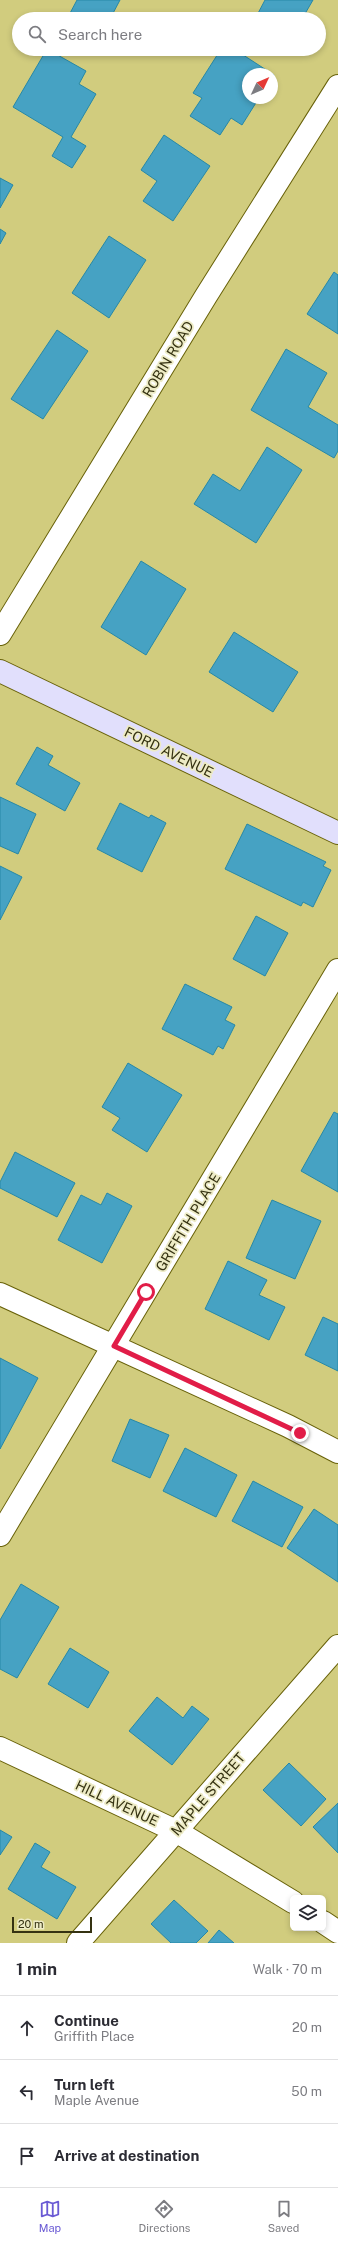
<!DOCTYPE html>
<html lang="en">
<head>
<meta charset="utf-8">
<style>
  body { margin:0; font-family:"Public Sans",sans-serif; background:#f7f7f7; color:#2b2b33 }
  .controls { position:absolute; right:12px; bottom:12px; display:grid; overflow:hidden; border-radius:6px; box-shadow:0 2px 6px #0003 }
  .controls button { width:36px; height:36px; display:grid; place-items:center; padding:0; border:0; border-bottom:1px solid #e1e1e2; background:#fff; color:#2b2b33; font:20px sans-serif }
  .compass { position:absolute; left:242px; top:68px; width:36px; height:36px; border-radius:50%; background:#fff; box-shadow:0 2px 6px #0003; rotate:46deg }
  .scale { position:absolute; left:12px; bottom:10px; width:80px; box-sizing:border-box; padding-left:4px; border:2px solid #353212; border-top:0; font-size:11px; line-height:14px; white-space:nowrap; color:#353212; -webkit-text-stroke:3px #edebc5; paint-order:stroke }
  .stop { position:absolute; width:12px; height:12px; margin:-9px; border:3px solid #e11d48; border-radius:50%; background:#fff }
  .stop.end { background:#e11d48; border-color:#fff; box-shadow:0 1px 4px #0008 }
  .list { margin:0; padding:0; list-style:none }
  h2 { display:flex; justify-content:space-between; align-items:center; height:52px; margin:0; padding:0 16px; font-size:17px }
  h2 small { font-size:13px; font-weight:400; color:#7c7c81 }
  .list li { display:grid; grid-template-columns:26px 1fr auto; gap:12px; align-items:center; box-sizing:border-box; height:64px; padding:0 16px; border-top:1px solid #e1e1e2 }
  .list b { display:block; font-size:15px; white-space:nowrap }
  .list p { margin:0; font-size:13px; white-space:nowrap; color:#7c7c81 }
  .list em { font-size:13px; font-style:normal; color:#7c7c81 }
  .icon { flex:none; width:22px; height:22px; fill:none; stroke:currentColor; stroke-width:2; stroke-linecap:round; stroke-linejoin:round }
  .map { position:relative; flex:none; width:338px; height:1943px; overflow:hidden }
  .search { position:absolute; background:#fff; box-shadow:0 2px 6px #0003; left:12px; right:12px; top:12px; height:44px; display:flex; align-items:center; gap:10px; box-sizing:border-box; padding:0 14px; border-radius:22px; color:#7c7c81; font-size:15px }
  .sheet { height:244px; background:#fff }
  nav { display:flex; justify-content:space-around; align-items:center; box-sizing:border-box; height:56px; border-top:1px solid #e1e1e2; background:#fff; font-size:11px; color:#7c7c81 }
  nav a { display:grid; justify-items:center; gap:2px }
  nav .on { color:#6a5ad4 }
  .map>svg:first-child { display:block }
  .building { fill:#46a2c3; stroke:#2688a7 }
  .lines { fill:none; stroke-linecap:round; stroke-linejoin:round }
  .street-casing { stroke:#686109; stroke-width:24 }
  .secondary-casing { stroke:#686109; stroke-width:24 }
  .street { stroke:#fff; stroke-width:22 }
  .secondary { stroke:#e1dffc; stroke-width:22 }
  .route { stroke:#e11d48; stroke-width:5 }
  .labels { text-anchor:middle; stroke-width:3.5; stroke-linejoin:round; paint-order:stroke }
  .street-label { font-size:14px; fill:#353212; stroke:#edebc5 }
</style>
</head>
<body>
<div class="map">
<svg width="338" height="1943" viewBox="0 0 338 1943">
  <rect width="100%" height="100%" fill="#d1cc7e"/>
  <!-- building -->
  <path class="building" d="M 77,0 L 120,0 L 110,19 L 71,19 L 68,17 Z
    M 265,0 L 313,0 L 302,19 L 255,19 Z
    M 47,49 L 86,71 L 79,84 L 96,94 L 71,137 L 86,146 L 72,168 L 52,156 L 63,137 L 13,107 Z
    M 221,49 L 234,49 L 274,75 L 272,78 L 272,74 L 248,74 L 248,98 L 259,98 L 242,125 L 231,118 L 220,135 L 190,116 L 202,98 L 193,93 Z
    M 164,135 L 210,166 L 173,221 L 143,201 L 157,181 L 141,170 Z
    M 0,178 L 13,185 L 0,208 Z
    M 0,229 L 6,233 L 0,244 Z
    M 109,236 L 146,260 L 109,318 L 72,293 Z
    M 334,272 L 338,275 L 338,334 L 307,314 Z
    M 57,330 L 88,351 L 43,419 L 11,399 Z
    M 286,349 L 327,373 L 308,407 L 338,425 L 338,451 L 334,458 L 251,410 Z
    M 267,447 L 302,470 L 256,543 L 194,504 L 213,474 L 240,491 Z
    M 141,561 L 186,589 L 146,655 L 101,627 Z
    M 234,632 L 298,672 L 273,712 L 209,672 Z
    M 37,747 L 53,756 L 48,765 L 80,783 L 65,811 L 16,784 Z
    M 0,797 L 36,814 L 18,854 L 0,846 Z
    M 120,803 L 149,818 L 151,815 L 166,823 L 142,872 L 97,849 Z
    M 247,824 L 326,862 L 323,866 L 331,870 L 313,907 L 303,902 L 301,906 L 225,869 Z
    M 0,866 L 22,877 L 0,920 Z
    M 256,916 L 288,933 L 265,976 L 233,959 Z
    M 185,984 L 232,1007 L 225,1020 L 235,1025 L 223,1049 L 218,1046 L 213,1055 L 162,1029 Z
    M 128,1063 L 182,1095 L 147,1152 L 112,1130 L 120,1118 L 102,1107 Z
    M 334,1112 L 338,1114 L 338,1192 L 301,1171 Z
    M 15,1152 L 75,1183 L 57,1217 L 0,1188 L 0,1182 Z
    M 107,1193 L 132,1206 L 102,1263 L 58,1240 L 81,1195 L 101,1205 Z
    M 272,1200 L 321,1221 L 295,1279 L 246,1258 Z
    M 228,1261 L 267,1280 L 259,1295 L 285,1307 L 269,1340 L 205,1309 Z
    M 323,1317 L 338,1324 L 338,1371 L 305,1355 Z
    M 0,1358 L 38,1378 L 0,1449 Z
    M 130,1419 L 169,1435 L 150,1478 L 112,1461 Z
    M 185,1448 L 237,1475 L 216,1517 L 163,1491 Z
    M 253,1481 L 303,1507 L 282,1547 L 232,1521 Z
    M 314,1509 L 338,1525 L 338,1582 L 287,1548 Z
    M 21,1584 L 59,1607 L 17,1678 L 0,1669 L 0,1620 Z
    M 70,1648 L 109,1672 L 88,1708 L 48,1684 Z
    M 157,1697 L 183,1718 L 192,1706 L 209,1719 L 172,1765 L 129,1731 Z
    M 289,1763 L 326,1799 L 301,1826 L 263,1790 Z
    M 338,1803 L 338,1853 L 313,1827 Z
    M 0,1830 L 12,1837 L 0,1855 Z
    M 35,1843 L 50,1852 L 41,1867 L 76,1887 L 57,1919 L 8,1889 Z
    M 174,1900 L 208,1931 L 196,1943 L 171,1943 L 151,1924 Z
    M 219,1930 L 234,1943 L 208,1943 Z"/>
  <g class="lines">
    <defs>
      <path id="street" d="M 0,634 L 206,296 L 338,86
        M 0,1294 L 288,1426 L 338,1452
        M 0,1535 L 338,970
        M 0,1748 L 176,1831 L 293,1902
        M 323,1922 L 338,1932
        M 78,1943 L 338,1646"/>
      <path id="secondary" d="M 0,671 L 338,833"/>
    </defs>
    <!-- street casing -->
    <use href="#street" class="street-casing"/>
    <!-- secondary casing -->
    <use href="#secondary" class="secondary-casing"/>
    <!-- street -->
    <use href="#street" class="street"/>
    <!-- secondary -->
    <use href="#secondary" class="secondary"/>
  </g>
  <g class="lines">
    <!-- route -->
    <path class="route" d="M 146,1292 L 114,1346 L 300,1433"/>
  </g>
  <g class="labels">
    <!-- street labels -->
    <g class="street-label">
      <text transform="translate(168 359) rotate(-59)" y="5">ROBIN ROAD</text>
      <text transform="translate(169 752) rotate(26)" y="5">FORD AVENUE</text>
      <text transform="translate(188 1222) rotate(-59)" y="5">GRIFFITH PLACE</text>
      <text transform="translate(208 1794) rotate(-49)" y="5">MAPLE STREET</text>
      <text transform="translate(117 1803) rotate(25)" y="5">HILL AVENUE</text>
    </g>
  </g>
</svg>
<div class="controls">
<button><svg class="icon" aria-label="layers" viewBox="0 0 24 24"><path d="M12 4l9 5-9 5-9-5zM3 14l9 5 9-5"/></svg></button>
</div>
<svg class="compass" viewBox="-18 -18 36 36"><path d="M0-13l5 13h-10z" fill="#e53935"/><path d="M0 13l5-13h-10z" fill="#7c7c81"/></svg>
<div class="scale">20 m</div>
<div class="stop" style="left:146px;top:1292px"></div>
<div class="stop end" style="left:300px;top:1433px"></div>
<div class="search"><svg class="icon" aria-label="search" viewBox="0 0 24 24"><circle cx="10" cy="10" r="6"/><path d="M15 15l6 6"/></svg>Search here</div>
</div>
<section class="sheet">
<h2>1 min<small>Walk · 70 m</small></h2>
<ul class="list">
<li><svg class="icon" aria-label="ahead" viewBox="0 0 24 24"><path d="M12 20V5M6 11l6-6 6 6"/></svg><div><b>Continue</b><p>Griffith Place</p></div><em>20 m</em></li>
<li><svg class="icon" aria-label="left" viewBox="0 0 24 24"><path d="M17 20v-9H6M10 6l-5 5 5 5"/></svg><div><b>Turn left</b><p>Maple Avenue</p></div><em>50 m</em></li>
<li><svg class="icon" aria-label="arrive" viewBox="0 0 24 24"><path d="M6 21V4h12l-3 4 3 4H6"/></svg><div><b>Arrive at destination</b></div></li>
</ul>
</section>
<nav>
<a class="on"><svg class="icon" aria-label="map" viewBox="0 0 24 24"><path d="M3 6l6-2 6 2 6-2v14l-6 2-6-2-6 2zM9 4v14M15 6v14"/></svg>Map</a>
<a><svg class="icon" aria-label="directions" viewBox="0 0 24 24"><path d="M12 3l9 9-9 9-9-9zM9 14v-3h6M13 9l2 2-2 2"/></svg>Directions</a>
<a><svg class="icon" aria-label="saved" viewBox="0 0 24 24"><path d="M7 4h10v16l-5-4-5 4z"/></svg>Saved</a>
</nav>
</body>
</html>
